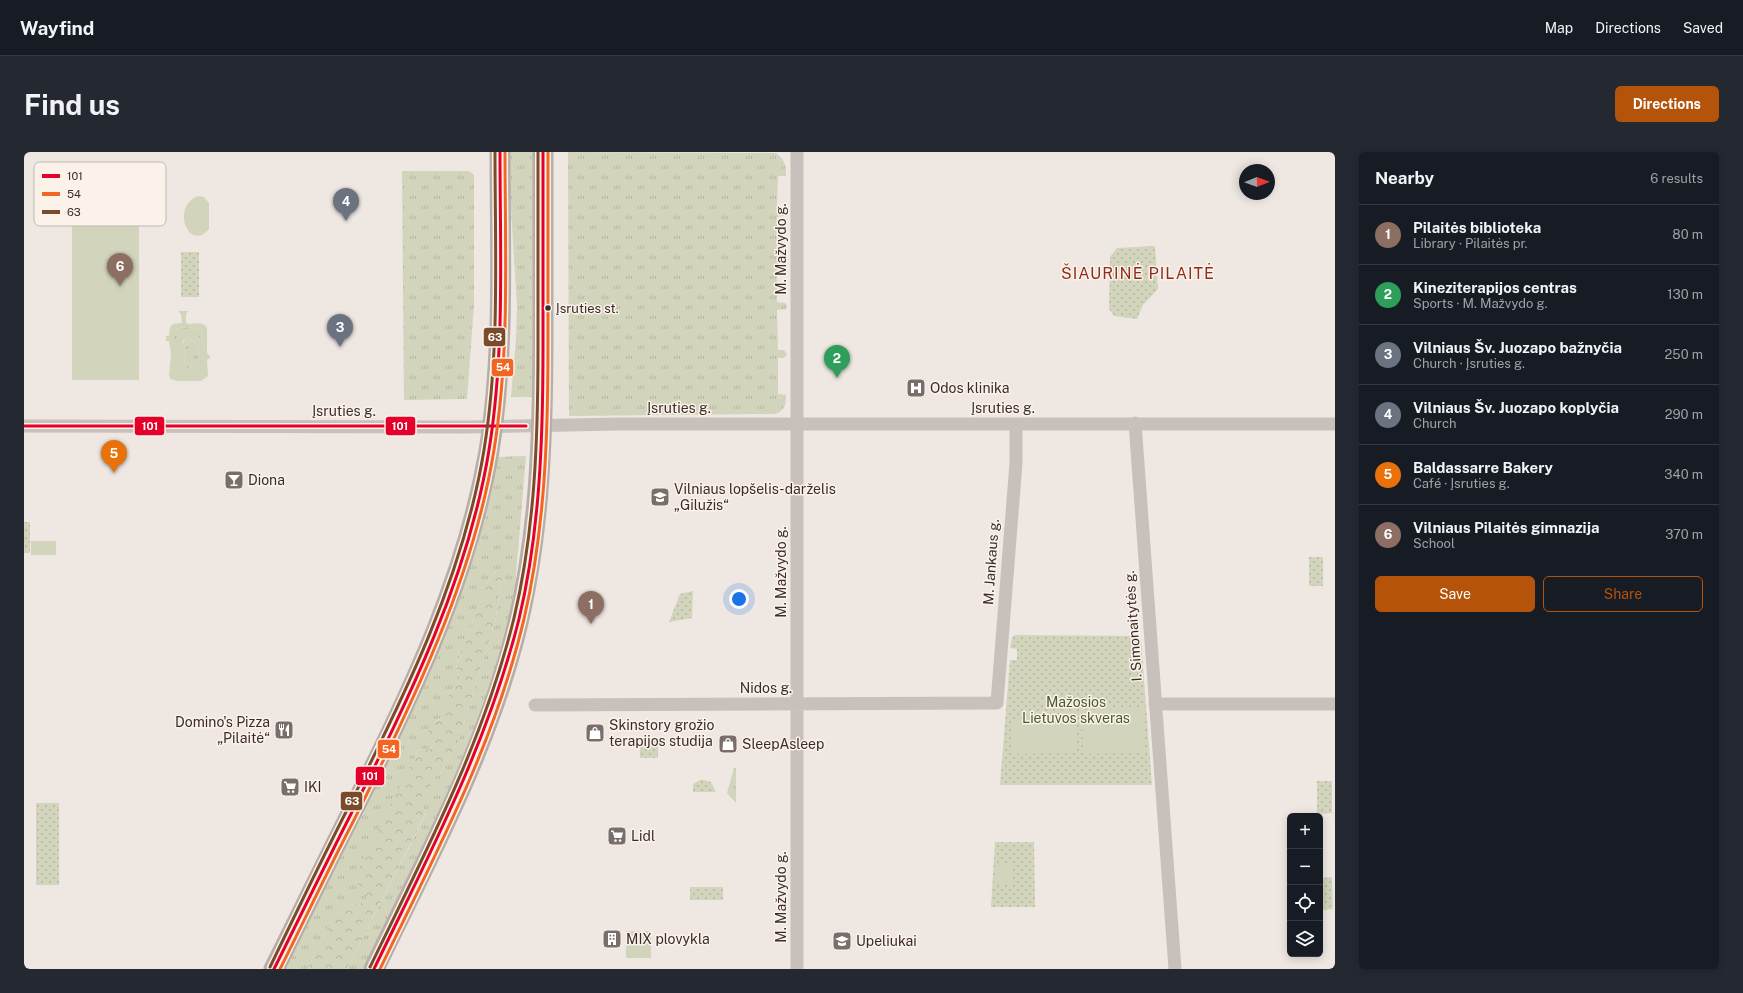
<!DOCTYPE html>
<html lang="en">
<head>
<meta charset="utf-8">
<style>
  body { margin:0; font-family:"Public Sans",sans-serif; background:#242831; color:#f1f3f6 }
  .controls { position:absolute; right:12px; bottom:12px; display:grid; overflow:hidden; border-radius:6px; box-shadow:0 2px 10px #0003 }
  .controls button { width:36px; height:36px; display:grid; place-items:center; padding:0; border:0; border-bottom:1px solid #363941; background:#171b24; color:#f1f3f6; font:20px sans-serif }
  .compass { position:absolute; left:1215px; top:12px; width:36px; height:36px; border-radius:50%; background:#171b24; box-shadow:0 2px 10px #0003; rotate:89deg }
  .you { position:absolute; left:715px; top:447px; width:14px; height:14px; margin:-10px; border:3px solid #fff; border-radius:50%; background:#1a73e8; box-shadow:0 0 0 6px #1a73e833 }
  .badge { display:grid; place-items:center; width:26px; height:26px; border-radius:50%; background:#b45309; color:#fff; font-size:13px; font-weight:700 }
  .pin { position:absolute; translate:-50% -33px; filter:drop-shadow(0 1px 2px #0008) }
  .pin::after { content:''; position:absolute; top:21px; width:14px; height:12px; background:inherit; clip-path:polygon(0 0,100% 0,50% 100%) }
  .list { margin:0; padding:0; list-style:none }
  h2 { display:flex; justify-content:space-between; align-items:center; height:52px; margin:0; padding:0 16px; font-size:17px }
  h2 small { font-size:13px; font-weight:400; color:#9ea1a6 }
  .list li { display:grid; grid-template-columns:26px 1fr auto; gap:12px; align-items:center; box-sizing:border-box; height:60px; padding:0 16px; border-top:1px solid #363941 }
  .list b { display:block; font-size:15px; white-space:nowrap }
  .list p { margin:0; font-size:13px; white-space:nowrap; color:#9ea1a6 }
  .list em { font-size:13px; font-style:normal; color:#9ea1a6 }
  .actions { display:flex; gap:8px; padding:12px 16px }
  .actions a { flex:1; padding:9px 0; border:1px solid #b45309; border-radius:6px; text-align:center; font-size:14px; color:#b45309 }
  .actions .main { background:#b45309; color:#fff }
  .icon { flex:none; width:22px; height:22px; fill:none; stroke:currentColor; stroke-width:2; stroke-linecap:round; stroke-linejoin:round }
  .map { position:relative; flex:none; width:1311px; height:817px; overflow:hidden; border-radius:6px }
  header { display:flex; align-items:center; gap:24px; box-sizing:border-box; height:56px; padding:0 20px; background:#171b24; border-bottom:1px solid #363941 }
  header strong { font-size:19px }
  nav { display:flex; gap:22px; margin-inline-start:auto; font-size:14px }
  .intro { display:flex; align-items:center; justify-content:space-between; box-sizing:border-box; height:96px; padding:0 24px }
  h1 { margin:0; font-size:28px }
  .button { padding:10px 18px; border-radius:6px; background:#b45309; color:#fff; font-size:14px; font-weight:700 }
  main { display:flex; gap:24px; padding:0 24px }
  aside { flex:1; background:#171b24; border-radius:6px; box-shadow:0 2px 10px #0003 }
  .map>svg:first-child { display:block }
  .grass { fill:url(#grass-tufts) }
  .forest { fill:url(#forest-crowns) }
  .park { fill:url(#park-dots) }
  .pitch { fill:#d2d4bc; fill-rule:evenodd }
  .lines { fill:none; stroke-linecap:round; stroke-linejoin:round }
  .street { stroke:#c8c0bb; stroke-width:13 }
  .primary { stroke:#b7aeaa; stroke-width:21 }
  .bus-1-casing { stroke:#fbf2ea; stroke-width:6 }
  .bus-2-casing { stroke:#fbf2ea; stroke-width:6 }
  .bus-3-casing { stroke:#fbf2ea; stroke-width:6 }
  .bus-1 { stroke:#e4002b; stroke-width:3 }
  .bus-2 { stroke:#f26522; stroke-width:3 }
  .bus-3 { stroke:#7a4b2a; stroke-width:3 }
  .bus-dot { fill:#3a2d29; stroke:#fbf2ea; stroke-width:1.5 }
  .labels { text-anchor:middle; stroke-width:3; stroke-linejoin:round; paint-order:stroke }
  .bus-label { font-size:13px; fill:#3a2d29; stroke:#fbf2ea; text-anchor:start }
  .street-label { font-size:14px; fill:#3a2d29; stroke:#fbf2ea }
  .poi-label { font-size:14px; fill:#3a2d29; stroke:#fbf2ea; text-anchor:start }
  .park-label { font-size:14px; fill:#4d5a2b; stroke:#fbf2ea }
  .quarter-label { font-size:16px; letter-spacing:1px; fill:#8e2d1c; stroke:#fbf2ea }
  .key { fill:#fbf2ea; stroke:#c1b7b0; stroke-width:1 }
  .key-label { font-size:11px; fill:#3a2d29 }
  .line-badge { stroke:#fbf2ea; stroke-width:1.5 }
  .badge-label { font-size:11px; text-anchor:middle; font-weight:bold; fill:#fff }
</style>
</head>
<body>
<header>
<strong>Wayfind</strong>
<nav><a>Map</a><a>Directions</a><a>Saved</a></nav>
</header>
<div class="intro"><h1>Find us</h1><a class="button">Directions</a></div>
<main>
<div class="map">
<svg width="1311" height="817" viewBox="0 0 1311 817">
  <defs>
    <pattern id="grass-tufts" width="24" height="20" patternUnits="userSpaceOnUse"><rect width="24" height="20" fill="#d2d4bc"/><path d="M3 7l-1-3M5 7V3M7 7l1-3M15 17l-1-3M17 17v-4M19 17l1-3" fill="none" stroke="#b5b6a2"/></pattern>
    <pattern id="forest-crowns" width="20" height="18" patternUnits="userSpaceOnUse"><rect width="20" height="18" fill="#d2d4bc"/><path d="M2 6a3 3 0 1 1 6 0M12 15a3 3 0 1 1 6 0" fill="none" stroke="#b5b6a2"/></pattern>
    <pattern id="park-dots" width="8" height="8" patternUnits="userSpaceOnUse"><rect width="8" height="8" fill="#d2d4bc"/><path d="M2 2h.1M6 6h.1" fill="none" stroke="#b5b6a2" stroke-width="1.8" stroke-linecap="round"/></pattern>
  </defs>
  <rect width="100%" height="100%" fill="#efe8e2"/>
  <!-- grass -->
  <path class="grass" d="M 486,0 L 511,0 L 511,245 L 487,245 L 492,187 L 493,155 L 486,41 Z
    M 544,0 L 752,1 C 761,8 762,13 762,24 L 754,24 L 753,56 L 760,56 L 763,60 L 760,64 L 753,65 L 753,104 L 763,105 L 764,108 L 761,112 L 753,112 L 753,150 L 761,151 L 763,154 L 762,157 L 753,158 L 754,198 L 760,198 L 763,202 L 760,206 L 754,206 L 754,242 L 762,243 C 762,253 761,258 751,262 L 545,264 Z
    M 378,19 L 445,19 L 450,23 L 450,153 L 443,247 L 380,248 Z
    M 166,175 L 177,178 L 179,189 L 176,190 L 176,186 L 160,187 L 157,194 L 153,196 L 150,191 L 150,180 L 155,176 Z
    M 167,187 C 179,192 176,216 163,217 C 159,207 158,195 167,187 Z
    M 502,304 L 490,446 L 485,467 L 461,552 L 427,635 L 339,817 L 323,817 L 402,662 L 398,654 L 398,645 L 413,627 L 434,590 L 471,470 L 478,427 L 472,420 L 466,425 L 432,513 L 436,530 L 425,541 L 420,563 L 409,571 L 410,589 L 408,596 L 402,598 L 395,597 L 330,729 L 342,740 L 343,747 C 335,754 325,752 315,755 L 283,817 L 258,817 L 406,521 L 473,305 Z
    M 710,616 L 712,616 L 712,651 L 703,641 Z"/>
  <!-- forest -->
  <path class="forest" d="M 472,420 L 477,423 L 478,427 L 471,470 L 434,590 L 413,627 L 398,645 L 398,654 L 402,661 L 323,817 L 283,817 L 315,755 C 325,752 335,754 343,747 L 341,740 L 330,729 L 331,724 L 395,597 L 402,598 L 408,596 L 410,589 L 404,578 L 404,572 C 423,568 419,557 425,542 C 427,538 432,534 436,530 L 432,513 L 466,425 Z"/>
  <!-- park -->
  <path class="park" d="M 1131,94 L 1134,137 L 1119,153 L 1113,167 L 1090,164 L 1085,157 L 1086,105 L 1093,96 Z
    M 157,100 L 175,100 L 175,145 L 157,145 Z
    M 0,370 L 6,370 L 6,401 L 0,401 Z
    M 1285,405 L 1299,405 L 1299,434 L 1285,434 Z
    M 669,439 L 668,466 L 645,470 L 656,442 Z
    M 991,483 L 1114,484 L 1117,488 L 1128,633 L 976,633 L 986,508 L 993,508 L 993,497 L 986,496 L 988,485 Z
    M 616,587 L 634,587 L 634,606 L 616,606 Z
    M 676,628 L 680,628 L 687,630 L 692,640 L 669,640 L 669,632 Z
    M 1293,629 L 1308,629 L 1308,661 L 1293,662 Z
    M 12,651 L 35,651 L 35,733 L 12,733 Z
    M 971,690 L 1010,690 L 1011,755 L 967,755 Z
    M 1308,725 L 1309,757 L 1296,758 L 1296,726 Z
    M 666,735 L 699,735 L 699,748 L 666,748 Z"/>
  <!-- pitch -->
  <path class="pitch" d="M 48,34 L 115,34 L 115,228 L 48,228 Z
    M 174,44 L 180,45 L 185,51 L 185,77 C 165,101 146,55 174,44 Z
    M 154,159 L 164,159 L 162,162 L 162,170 L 164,172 C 172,172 178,169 183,176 L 183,200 L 184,203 L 186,203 L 186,208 L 185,206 L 183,208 L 184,224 L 177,229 L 153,229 L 146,227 L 145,223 L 147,202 L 145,189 L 142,189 L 142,184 L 145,184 L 146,175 L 149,172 L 158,171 L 157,162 ZM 166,175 L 177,178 L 179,189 L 177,190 L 174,183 L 168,181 L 164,182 L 157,194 L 153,196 L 150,191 L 150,180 L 155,176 ZM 167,187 C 179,192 176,216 163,217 C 159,207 158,195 167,187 Z
    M 7,389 L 32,389 L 32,403 L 7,403 Z
    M 1119,557 L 1119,601 L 1059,602 L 1058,558 Z
    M 987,568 L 1052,568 L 1052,601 L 987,602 Z
    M 971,711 L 989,711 L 989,732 L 970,732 Z
    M 602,779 L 627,779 L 627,806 L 602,806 Z"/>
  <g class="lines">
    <!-- street -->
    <path class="street" d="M 773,0 L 773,817
      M 1111,271 L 1151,817
      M 0,274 L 443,275 L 592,272 L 1311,272
      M 1131,552 L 1311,552
      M 511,553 L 973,551 L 992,311 L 992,272"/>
    <!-- primary -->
    <path class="primary" d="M 250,817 C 279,759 307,701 337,642 C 392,532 444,421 465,299 C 481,200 476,99 476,0
      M 350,817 C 399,715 454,614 485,505 C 516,398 519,289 519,179 C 519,119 519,60 519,0"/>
    <defs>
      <path id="bus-1" d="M 0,274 L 502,274
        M 250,817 C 276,765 301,713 327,662 C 385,546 444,427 465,298 C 481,200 476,99 476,0
        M 350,817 C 405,703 464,591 495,467 C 516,379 519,286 519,196 C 519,131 519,65 519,0"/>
      <path id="bus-2" d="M 256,817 C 281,767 305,716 331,666 C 389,549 449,428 470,298 C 486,200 481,99 481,0
        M 356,817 C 411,703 471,591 500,467 C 521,377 524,284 524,192 C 524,128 524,64 524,0"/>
      <path id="bus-3" d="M 246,815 C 271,763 296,711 322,660 C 380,545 439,426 460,298 C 476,200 471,99 471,0
        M 346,815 C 401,701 460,589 490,466 C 511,378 514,286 514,196 C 514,130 514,65 514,0"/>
    </defs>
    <!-- bus-1 casing -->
    <use href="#bus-1" class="bus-1-casing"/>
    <!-- bus-2 casing -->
    <use href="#bus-2" class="bus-2-casing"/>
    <!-- bus-3 casing -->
    <use href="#bus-3" class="bus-3-casing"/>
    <!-- bus-1 -->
    <use href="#bus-1" class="bus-1"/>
    <!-- bus-2 -->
    <use href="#bus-2" class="bus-2"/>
    <!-- bus-3 -->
    <use href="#bus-3" class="bus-3"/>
  </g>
  <!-- icons -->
  <defs>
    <symbol id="hospital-square" viewBox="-11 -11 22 22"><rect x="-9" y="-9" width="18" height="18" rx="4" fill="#796e6a" stroke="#fbf2ea"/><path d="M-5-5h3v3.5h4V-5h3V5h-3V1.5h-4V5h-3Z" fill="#fff"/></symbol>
    <symbol id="bar-square" viewBox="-11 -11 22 22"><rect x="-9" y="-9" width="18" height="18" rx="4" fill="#796e6a" stroke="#fbf2ea"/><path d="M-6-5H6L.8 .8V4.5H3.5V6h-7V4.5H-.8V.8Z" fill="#fff"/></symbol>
    <symbol id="school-square" viewBox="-11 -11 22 22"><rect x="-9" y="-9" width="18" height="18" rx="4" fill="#796e6a" stroke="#fbf2ea"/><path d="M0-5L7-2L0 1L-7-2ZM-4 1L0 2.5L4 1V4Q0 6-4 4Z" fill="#fff"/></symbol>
    <symbol id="restaurant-square" viewBox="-11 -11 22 22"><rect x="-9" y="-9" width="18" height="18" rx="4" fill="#796e6a" stroke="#fbf2ea"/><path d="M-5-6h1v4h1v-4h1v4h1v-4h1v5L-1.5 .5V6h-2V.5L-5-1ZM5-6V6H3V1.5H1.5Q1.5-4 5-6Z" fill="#fff"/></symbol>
    <symbol id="shop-square" viewBox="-11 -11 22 22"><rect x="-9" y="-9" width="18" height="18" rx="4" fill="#796e6a" stroke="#fbf2ea"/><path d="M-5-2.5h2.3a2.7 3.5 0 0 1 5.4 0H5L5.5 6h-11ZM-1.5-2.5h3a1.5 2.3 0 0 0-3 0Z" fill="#fff"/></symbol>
    <symbol id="supermarket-square" viewBox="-11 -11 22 22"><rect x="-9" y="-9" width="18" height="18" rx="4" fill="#796e6a" stroke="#fbf2ea"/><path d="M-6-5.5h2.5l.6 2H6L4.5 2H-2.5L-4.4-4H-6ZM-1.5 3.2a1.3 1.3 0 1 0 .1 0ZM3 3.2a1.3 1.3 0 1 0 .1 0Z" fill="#fff"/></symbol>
    <symbol id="building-square" viewBox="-11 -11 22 22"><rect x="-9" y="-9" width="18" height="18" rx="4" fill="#796e6a" stroke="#fbf2ea"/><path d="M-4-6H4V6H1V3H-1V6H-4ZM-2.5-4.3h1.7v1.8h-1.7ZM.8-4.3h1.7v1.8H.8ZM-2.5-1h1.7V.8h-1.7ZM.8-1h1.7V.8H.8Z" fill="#fff"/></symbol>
  </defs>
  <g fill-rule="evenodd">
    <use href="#hospital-square" x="881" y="225" width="22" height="22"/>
    <use href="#bar-square" x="199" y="317" width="22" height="22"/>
    <use href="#school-square" x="625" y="334" width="22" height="22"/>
    <use href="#restaurant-square" x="249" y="567" width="22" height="22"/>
    <use href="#shop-square" x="560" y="570" width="22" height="22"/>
    <use href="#shop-square" x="693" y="581" width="22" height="22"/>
    <use href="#supermarket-square" x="255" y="624" width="22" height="22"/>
    <use href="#supermarket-square" x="582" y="673" width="22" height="22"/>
    <use href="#building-square" x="577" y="776" width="22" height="22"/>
    <use href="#school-square" x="807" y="778" width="22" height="22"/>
  </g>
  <!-- markers -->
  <circle class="bus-dot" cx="524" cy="156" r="3.5"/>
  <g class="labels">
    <!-- bus labels -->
    <g class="bus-label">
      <text x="532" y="161">Įsruties st.</text>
    </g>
    <!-- street labels -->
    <g class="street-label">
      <text transform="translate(757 97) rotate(-90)" y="5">M. Mažvydo g.</text>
      <text x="655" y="261">Įsruties g.</text>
      <text x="979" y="261">Įsruties g.</text>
      <text x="320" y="264">Įsruties g.</text>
      <text transform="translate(967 410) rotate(-86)" y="5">M. Jankaus g.</text>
      <text transform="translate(757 420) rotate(-90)" y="5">M. Mažvydo g.</text>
      <text transform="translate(1109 474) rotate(-94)" y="5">I. Simonaitytės g.</text>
      <text x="742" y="541">Nidos g.</text>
      <text transform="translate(757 745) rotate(-90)" y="5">M. Mažvydo g.</text>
    </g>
    <!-- poi labels -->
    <g class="poi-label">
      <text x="906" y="241">Odos klinika</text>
      <text x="224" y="333">Diona</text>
      <text x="650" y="342">Vilniaus lopšelis-darželis<tspan x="650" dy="16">„Gilužis“</tspan></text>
      <text x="246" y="575" text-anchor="end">Domino's Pizza<tspan x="246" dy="16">„Pilaitė“</tspan></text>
      <text x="585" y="578">Skinstory grožio<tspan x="585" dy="16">terapijos studija</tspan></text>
      <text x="718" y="597">SleepAsleep</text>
      <text x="280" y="640">IKI</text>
      <text x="607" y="689">Lidl</text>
      <text x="602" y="792">MIX plovykla</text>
      <text x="832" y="794">Upeliukai</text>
    </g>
    <!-- park labels -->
    <g class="park-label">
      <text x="1052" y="555">Mažosios<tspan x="1052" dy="16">Lietuvos skveras</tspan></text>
    </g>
    <!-- quarter labels -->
    <g class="quarter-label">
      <text x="1114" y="127">ŠIAURINĖ PILAITĖ</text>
    </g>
  </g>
  <!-- legend -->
  <rect x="10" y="10" width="132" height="64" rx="6" class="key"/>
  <rect x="18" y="22" width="18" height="4" fill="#e4002b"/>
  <rect x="18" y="40" width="18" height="4" fill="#f26522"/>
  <rect x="18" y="58" width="18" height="4" fill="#7a4b2a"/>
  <g class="key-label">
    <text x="43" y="28">101</text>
    <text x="43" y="46">54</text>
    <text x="43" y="64">63</text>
  </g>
  <g class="line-badge">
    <rect x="459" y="175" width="23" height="20" rx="4" fill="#7a4b2a"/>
    <rect x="467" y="206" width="23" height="19" rx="4" fill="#f26522"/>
    <rect x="110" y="264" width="31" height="20" rx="4" fill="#e4002b"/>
    <rect x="361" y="264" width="31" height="20" rx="4" fill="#e4002b"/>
    <rect x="353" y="587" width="23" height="20" rx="4" fill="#f26522"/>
    <rect x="331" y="614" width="30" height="20" rx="4" fill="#e4002b"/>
    <rect x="316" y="639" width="23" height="20" rx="4" fill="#7a4b2a"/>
  </g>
  <g class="badge-label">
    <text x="471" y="189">63</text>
    <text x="479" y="219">54</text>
    <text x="126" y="278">101</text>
    <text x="376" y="278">101</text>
    <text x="365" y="601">54</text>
    <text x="346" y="628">101</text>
    <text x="328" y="653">63</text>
  </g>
</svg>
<div class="controls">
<button>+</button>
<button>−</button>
<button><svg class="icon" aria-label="locate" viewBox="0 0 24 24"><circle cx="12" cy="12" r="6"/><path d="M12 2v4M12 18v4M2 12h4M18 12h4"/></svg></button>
<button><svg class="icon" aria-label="layers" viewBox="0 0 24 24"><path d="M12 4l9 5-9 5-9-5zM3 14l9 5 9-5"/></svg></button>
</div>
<svg class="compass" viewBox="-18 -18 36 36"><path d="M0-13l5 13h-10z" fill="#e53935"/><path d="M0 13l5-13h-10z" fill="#9ea1a6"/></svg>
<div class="you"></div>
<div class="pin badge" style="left:567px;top:472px;background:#8d6e63">1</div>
<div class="pin badge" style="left:813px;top:226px;background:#2e9e5b">2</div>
<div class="pin badge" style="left:316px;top:195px;background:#6b7280">3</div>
<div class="pin badge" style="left:322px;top:69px;background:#6b7280">4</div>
<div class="pin badge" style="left:90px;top:321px;background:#e8710a">5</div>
<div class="pin badge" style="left:96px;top:134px;background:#8d6e63">6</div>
</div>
<aside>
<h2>Nearby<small>6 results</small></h2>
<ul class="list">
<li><span class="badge" style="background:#8d6e63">1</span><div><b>Pilaitės biblioteka</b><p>Library · Pilaitės pr.</p></div><em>80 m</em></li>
<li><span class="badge" style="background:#2e9e5b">2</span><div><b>Kineziterapijos centras</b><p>Sports · M. Mažvydo g.</p></div><em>130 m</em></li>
<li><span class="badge" style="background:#6b7280">3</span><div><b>Vilniaus Šv. Juozapo bažnyčia</b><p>Church · Įsruties g.</p></div><em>250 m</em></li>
<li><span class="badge" style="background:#6b7280">4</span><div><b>Vilniaus Šv. Juozapo koplyčia</b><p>Church</p></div><em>290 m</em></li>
<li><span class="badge" style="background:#e8710a">5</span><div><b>Baldassarre Bakery</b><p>Café · Įsruties g.</p></div><em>340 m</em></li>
<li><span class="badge" style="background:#8d6e63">6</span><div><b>Vilniaus Pilaitės gimnazija</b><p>School</p></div><em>370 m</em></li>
</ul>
<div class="actions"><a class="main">Save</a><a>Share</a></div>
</aside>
</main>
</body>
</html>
